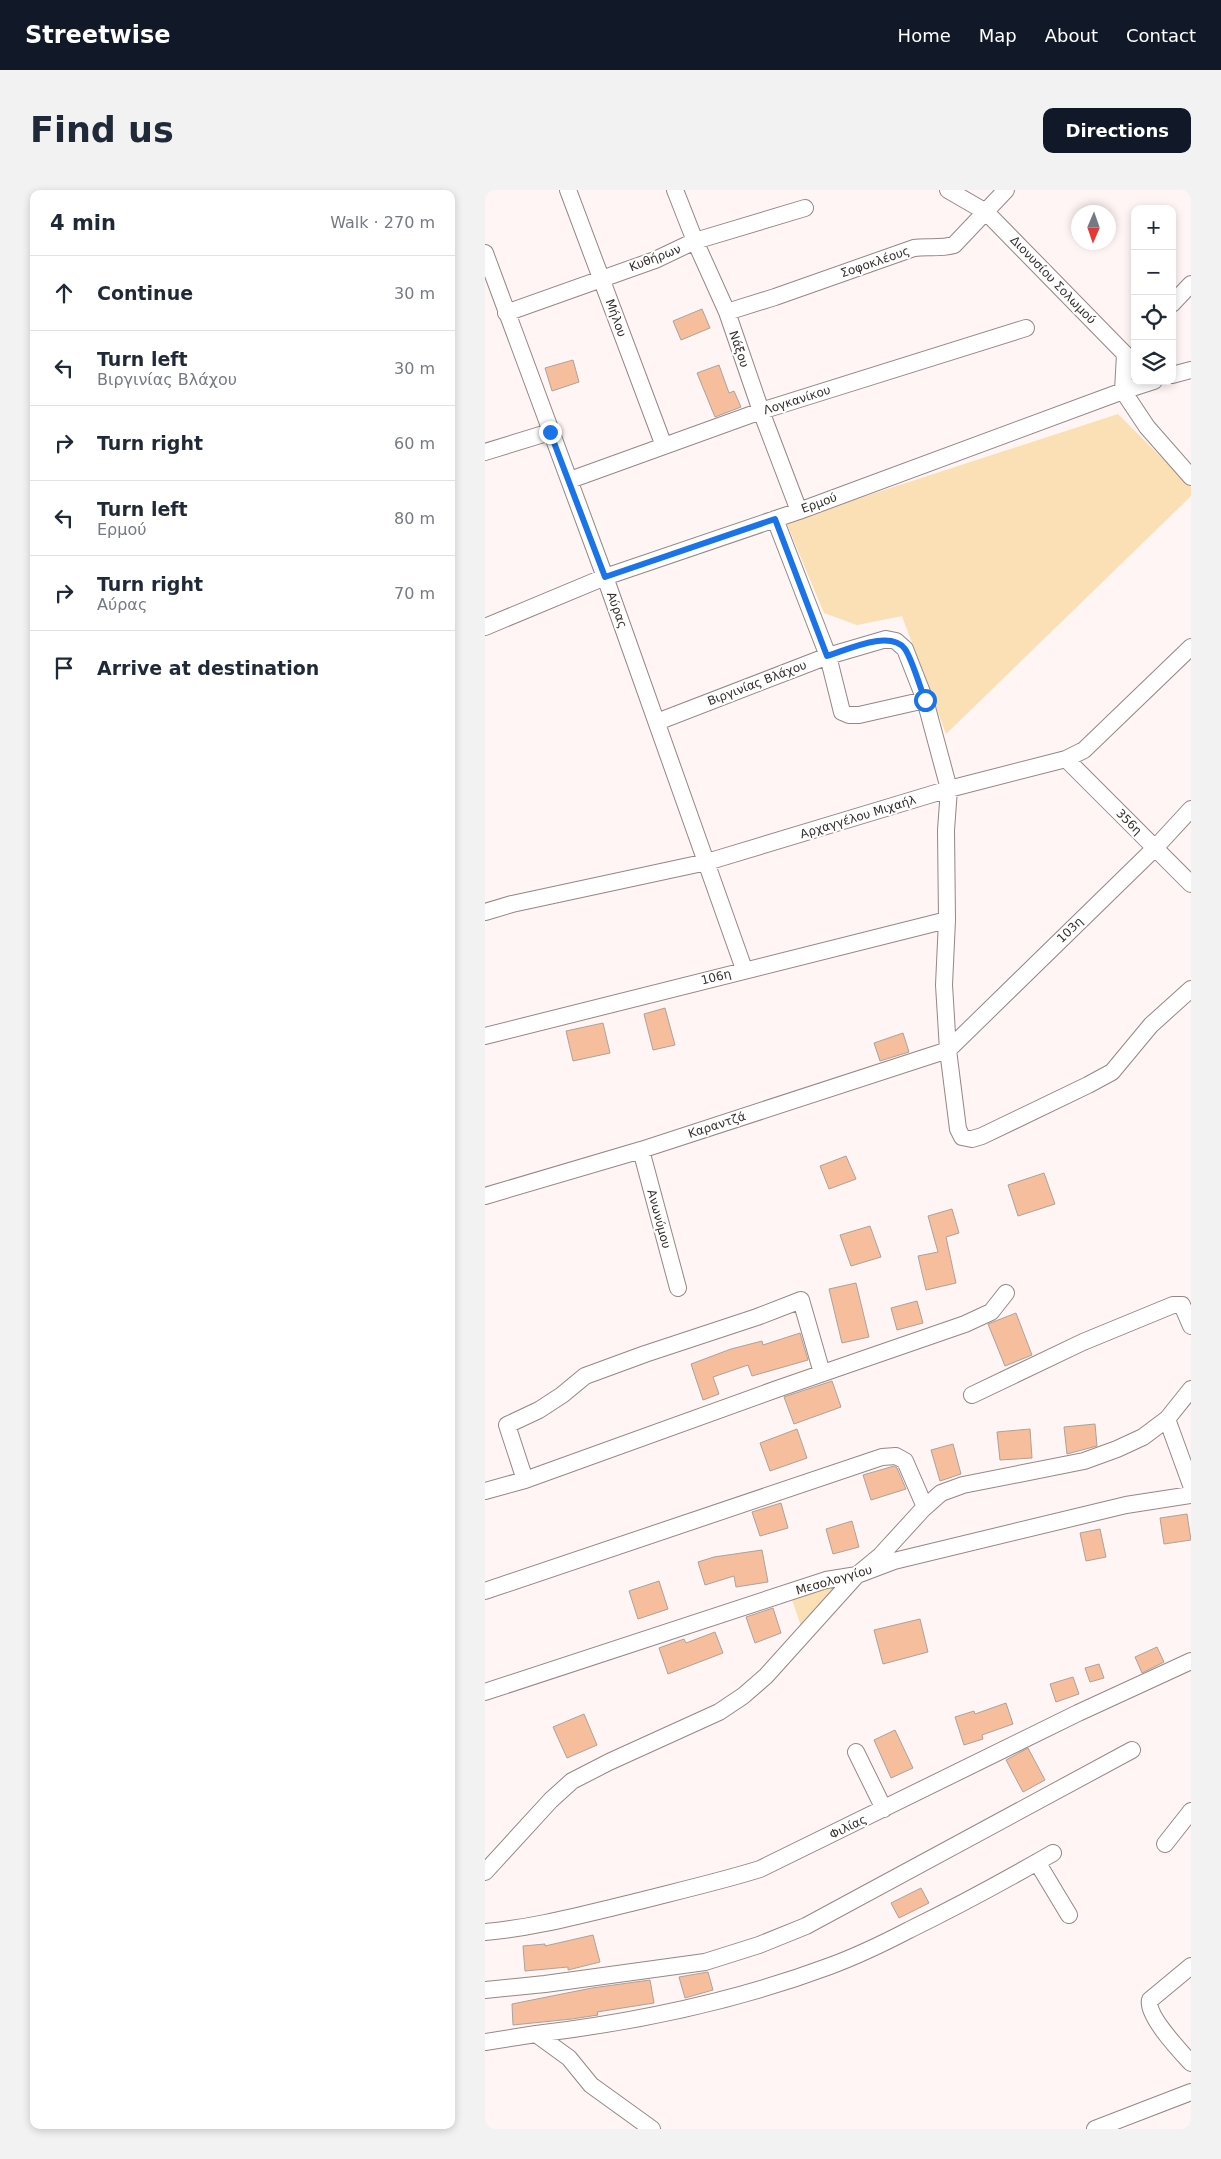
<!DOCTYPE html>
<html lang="en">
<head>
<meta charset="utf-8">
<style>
  body { margin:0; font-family:"DejaVu Sans",sans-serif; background:#f2f2f3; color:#1f2937 }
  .controls { position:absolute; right:15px; top:15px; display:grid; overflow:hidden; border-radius:10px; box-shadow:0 2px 8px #0003 }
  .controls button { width:45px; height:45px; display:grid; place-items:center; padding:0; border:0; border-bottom:1px solid #e0e1e3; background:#fff; color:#1f2937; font:25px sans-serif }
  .compass { position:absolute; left:586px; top:15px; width:45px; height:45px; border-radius:50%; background:#fff; box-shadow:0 2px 8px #0003; rotate:182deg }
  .stop { position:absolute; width:15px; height:15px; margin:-11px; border:4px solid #1a73e8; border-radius:50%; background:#fff }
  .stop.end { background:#1a73e8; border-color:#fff; box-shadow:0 1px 5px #0008 }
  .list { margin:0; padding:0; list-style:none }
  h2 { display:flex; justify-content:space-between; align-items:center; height:65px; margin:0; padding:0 20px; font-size:21px }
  h2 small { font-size:16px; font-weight:400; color:#747a83 }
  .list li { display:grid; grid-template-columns:32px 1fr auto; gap:15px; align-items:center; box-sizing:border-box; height:75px; padding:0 20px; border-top:1px solid #e0e1e3 }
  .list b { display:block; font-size:19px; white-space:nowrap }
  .list p { margin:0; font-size:16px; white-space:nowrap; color:#747a83 }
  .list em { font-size:16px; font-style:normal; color:#747a83 }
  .icon { flex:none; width:28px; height:28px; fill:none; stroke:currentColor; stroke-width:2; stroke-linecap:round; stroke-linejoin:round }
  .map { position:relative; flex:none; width:706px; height:1939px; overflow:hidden; border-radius:10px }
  header { display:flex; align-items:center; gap:30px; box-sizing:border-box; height:70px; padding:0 25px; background:#111827; color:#fff }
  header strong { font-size:24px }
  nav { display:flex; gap:28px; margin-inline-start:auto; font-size:18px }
  .intro { display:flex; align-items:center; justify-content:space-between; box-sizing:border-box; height:120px; padding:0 30px }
  h1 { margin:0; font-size:35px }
  .button { padding:12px 22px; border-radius:10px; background:#111827; color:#fff; font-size:18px; font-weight:700 }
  main { display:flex; gap:30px; padding:0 30px }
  aside { flex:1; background:#fff; border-radius:10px; box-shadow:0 2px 8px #0003 }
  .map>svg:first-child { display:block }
  .green { fill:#fbdfb5 }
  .building { fill:#f6be9c; stroke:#ada29b }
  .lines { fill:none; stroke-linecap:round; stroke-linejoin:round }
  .minor-casing { stroke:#958785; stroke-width:18 }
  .minor { stroke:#fff; stroke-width:16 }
  .route { stroke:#1a73e8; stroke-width:6 }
  .labels { text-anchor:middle; stroke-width:4; stroke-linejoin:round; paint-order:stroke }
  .street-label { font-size:12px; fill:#352f2e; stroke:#fff }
</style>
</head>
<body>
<header>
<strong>Streetwise</strong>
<nav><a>Home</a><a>Map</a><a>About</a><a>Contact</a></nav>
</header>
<div class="intro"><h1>Find us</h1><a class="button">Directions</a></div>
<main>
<aside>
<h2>4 min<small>Walk · 270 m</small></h2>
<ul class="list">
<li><svg class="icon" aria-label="ahead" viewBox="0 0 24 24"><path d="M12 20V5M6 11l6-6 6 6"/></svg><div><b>Continue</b></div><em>30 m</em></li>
<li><svg class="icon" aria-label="left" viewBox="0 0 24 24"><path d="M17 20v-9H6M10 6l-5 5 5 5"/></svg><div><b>Turn left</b><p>Βιργινίας Βλάχου</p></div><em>30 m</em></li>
<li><svg class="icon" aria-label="right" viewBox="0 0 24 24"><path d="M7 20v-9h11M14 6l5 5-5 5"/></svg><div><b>Turn right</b></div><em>60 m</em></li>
<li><svg class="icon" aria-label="left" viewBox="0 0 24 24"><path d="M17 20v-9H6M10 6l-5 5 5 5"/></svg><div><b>Turn left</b><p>Ερμού</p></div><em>80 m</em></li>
<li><svg class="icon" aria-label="right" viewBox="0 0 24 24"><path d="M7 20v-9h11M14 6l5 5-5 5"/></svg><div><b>Turn right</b><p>Αύρας</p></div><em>70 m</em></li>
<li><svg class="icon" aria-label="arrive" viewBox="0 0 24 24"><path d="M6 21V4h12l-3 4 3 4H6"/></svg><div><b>Arrive at destination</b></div></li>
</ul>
</aside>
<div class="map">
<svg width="706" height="1939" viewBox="0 0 706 1939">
  <rect width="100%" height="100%" fill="#fef5f4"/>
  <!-- green -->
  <path class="green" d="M 633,224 L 706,297 L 706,306 L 461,544 L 417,426 L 372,435 L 339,423 L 301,332 Z
    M 353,1395 L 316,1436 L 307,1410 Z"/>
  <!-- building -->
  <path class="building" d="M 217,119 L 225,138 L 196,150 L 188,131 Z
    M 88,170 L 94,192 L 67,201 L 60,178 Z
    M 234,175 L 244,203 L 249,201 L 256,217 L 230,227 L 212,183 Z
    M 180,818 L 190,855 L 168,860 L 159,824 Z
    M 118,833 L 125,863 L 88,871 L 81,841 Z
    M 418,843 L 424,862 L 395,871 L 389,853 Z
    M 361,966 L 371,989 L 344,999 L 335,976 Z
    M 559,983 L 570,1014 L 533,1026 L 523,995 Z
    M 467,1019 L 474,1043 L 461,1047 L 471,1093 L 441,1100 L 433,1066 L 453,1062 L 443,1026 Z
    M 385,1036 L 396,1067 L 366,1076 L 355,1045 Z
    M 371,1093 L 384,1147 L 357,1153 L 344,1099 Z
    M 432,1111 L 438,1133 L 412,1140 L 406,1118 Z
    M 531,1123 L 547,1165 L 520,1176 L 503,1134 Z
    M 315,1143 L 323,1170 L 267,1186 L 263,1175 L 228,1187 L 234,1204 L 218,1210 L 206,1174 L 246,1159 L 277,1151 L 278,1155 Z
    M 347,1191 L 356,1217 L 309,1234 L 299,1207 Z
    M 610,1234 L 612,1256 L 582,1264 L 579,1237 Z
    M 312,1239 L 322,1268 L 285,1281 L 275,1253 Z
    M 545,1239 L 547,1268 L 515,1270 L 512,1242 Z
    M 468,1254 L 476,1284 L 455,1291 L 446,1260 Z
    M 409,1276 L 412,1278 L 421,1299 L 386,1310 L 378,1285 Z
    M 296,1313 L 303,1338 L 275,1346 L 267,1322 Z
    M 702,1324 L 706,1350 L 679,1354 L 675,1328 Z
    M 367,1331 L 374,1357 L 348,1364 L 341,1339 Z
    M 615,1339 L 621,1367 L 601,1371 L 595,1343 Z
    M 277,1360 L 283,1392 L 251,1397 L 249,1386 L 220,1395 L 213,1372 L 229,1367 Z
    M 174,1391 L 183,1419 L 153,1429 L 144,1401 Z
    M 288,1418 L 296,1443 L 270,1453 L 261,1427 Z
    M 435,1429 L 443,1462 L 398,1474 L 389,1440 Z
    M 230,1442 L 238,1463 L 183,1484 L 174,1458 L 199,1449 L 201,1453 Z
    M 672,1457 L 679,1472 L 657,1483 L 650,1467 Z
    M 614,1474 L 619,1488 L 605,1492 L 600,1478 Z
    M 588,1487 L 594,1504 L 571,1512 L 565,1494 Z
    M 521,1513 L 528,1534 L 497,1545 L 498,1549 L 479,1555 L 470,1527 L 489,1521 L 490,1524 Z
    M 99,1524 L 112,1555 L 82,1568 L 68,1537 Z
    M 410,1540 L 428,1578 L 406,1588 L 389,1550 Z
    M 543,1558 L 560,1590 L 538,1602 L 521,1570 Z
    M 436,1698 L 444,1713 L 414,1728 L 406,1713 Z
    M 108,1745 L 115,1772 L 83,1780 L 83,1777 L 40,1781 L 38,1756 L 60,1754 L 60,1756 Z
    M 223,1782 L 228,1800 L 200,1808 L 194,1787 Z
    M 165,1790 L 169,1813 L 112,1822 L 113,1825 L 87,1829 L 28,1835 L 27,1814 L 107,1798 Z"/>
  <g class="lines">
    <defs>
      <path id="minor" d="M 83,0 L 179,256
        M 190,0 L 210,51 L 242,122 L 276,221 L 314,321
        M 463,0 L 501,22 L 640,164 L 638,201 L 662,237 L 706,287
        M 0,63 L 120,387 L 259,779
        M 687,114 L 706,94
        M 242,122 L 290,107 L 429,58 C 442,56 455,59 469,55 L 521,0
        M 21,123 L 170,70 L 210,51 L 320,18
        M 687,185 L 706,180
        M 0,262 L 65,242
        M 85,290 L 276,221 L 541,138
        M 290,329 L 343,466 L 357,522 L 364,525 L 374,525 L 440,510
        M 0,437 L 120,387 L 314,321 L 638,201 L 669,191
        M 172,532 L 343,466 L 401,449 L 411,451 L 420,459 L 440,510 L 464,599 L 461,640 L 462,730 L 459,795 L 463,860 L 473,939 L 477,947 L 487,949 L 497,946 L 603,895 L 627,882 L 666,835 L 706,799
        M 581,569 L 706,694
        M 0,722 L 27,714 L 222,672 L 464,599 L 581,569 L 599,560 L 706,457
        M 0,846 L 462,730
        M 156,960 L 193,1098
        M 0,1006 L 156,960 L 463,860 L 670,658 L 706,619
        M 487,1205 L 598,1152 L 688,1115 L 697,1115 L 706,1136
        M 682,1229 L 706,1295
        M 40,1290 L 22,1235 L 54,1220 L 77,1205 L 100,1186 L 160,1164 L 272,1127 L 316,1110 L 337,1183
        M 0,1301 L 40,1290 L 292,1199 L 480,1134 L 506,1122 L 521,1103
        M 0,1401 L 397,1267 L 411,1266 L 420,1271 L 440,1317
        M 0,1502 L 341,1390 L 372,1385 L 409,1371 L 641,1315 L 706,1305
        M 371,1562 L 399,1619
        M 680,1654 L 706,1621
        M 552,1672 L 584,1725
        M 0,1682 L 66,1610 L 87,1591 L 124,1572 L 234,1522 L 258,1506 L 281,1486 L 372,1385 L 395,1366 L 438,1319 L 456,1303 L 478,1295 L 599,1271 L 632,1259 L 658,1247 L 682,1229 L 706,1199
        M 0,1742 C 47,1738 92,1726 138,1715 C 184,1703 230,1693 275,1679 L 593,1523 L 706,1471
        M 706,1776 L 665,1810 C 661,1825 695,1861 706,1873
        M 0,1800 L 60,1794 L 220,1772 L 274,1755 L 321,1736 L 647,1560
        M 51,1844 C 150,1832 251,1811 345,1776 C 372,1766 399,1753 424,1740 C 473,1716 521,1690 568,1663
        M 0,1852 L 51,1844 L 84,1868 L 106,1895 L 167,1939
        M 610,1939 L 706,1902"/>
    </defs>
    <!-- minor casing -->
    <use href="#minor" class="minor-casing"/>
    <!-- minor -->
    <use href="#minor" class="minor"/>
  </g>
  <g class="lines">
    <!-- route -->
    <path class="route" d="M 65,242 L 120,387 L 290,329 L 342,466 C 362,460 405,439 420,459 C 427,469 435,497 440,510"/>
  </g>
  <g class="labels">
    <!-- street labels -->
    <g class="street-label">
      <text transform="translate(170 68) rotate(-21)" y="4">Κυθήρων</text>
      <text transform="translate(390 72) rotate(-19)" y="4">Σοφοκλέους</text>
      <text transform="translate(568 90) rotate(46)" y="4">Διονυσίου Σολωμού</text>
      <text transform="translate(131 128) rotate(70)" y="4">Μήλου</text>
      <text transform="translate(254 159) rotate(71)" y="4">Νάξου</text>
      <text transform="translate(312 210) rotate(-18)" y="4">Λογκανίκου</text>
      <text transform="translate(334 313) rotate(-20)" y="4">Ερμού</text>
      <text transform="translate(132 420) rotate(70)" y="4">Αύρας</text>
      <text transform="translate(272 493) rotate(-21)" y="4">Βιργινίας Βλάχου</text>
      <text transform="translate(373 627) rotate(-17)" y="4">Αρχαγγέλου Μιχαήλ</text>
      <text transform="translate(644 632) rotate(45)" y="4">356η</text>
      <text transform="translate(585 740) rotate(-44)" y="4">103η</text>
      <text transform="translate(231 787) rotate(-14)" y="4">106η</text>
      <text transform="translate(232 935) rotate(-18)" y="4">Καραντζά</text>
      <text transform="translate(174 1029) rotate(75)" y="4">Ανωνύμου</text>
      <text transform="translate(349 1390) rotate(-16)" y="4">Μεσολογγίου</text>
      <text transform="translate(363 1637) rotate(-26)" y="4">Φιλίας</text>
    </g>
  </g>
</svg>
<div class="controls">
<button>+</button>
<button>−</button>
<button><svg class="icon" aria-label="locate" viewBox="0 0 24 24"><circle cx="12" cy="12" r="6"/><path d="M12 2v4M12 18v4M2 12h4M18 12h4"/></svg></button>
<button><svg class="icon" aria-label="layers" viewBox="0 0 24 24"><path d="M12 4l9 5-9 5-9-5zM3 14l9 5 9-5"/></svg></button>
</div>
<svg class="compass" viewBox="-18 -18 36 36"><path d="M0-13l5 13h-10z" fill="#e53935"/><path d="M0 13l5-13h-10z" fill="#747a83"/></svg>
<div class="stop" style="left:440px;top:510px"></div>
<div class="stop end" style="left:65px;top:242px"></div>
</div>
</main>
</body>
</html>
